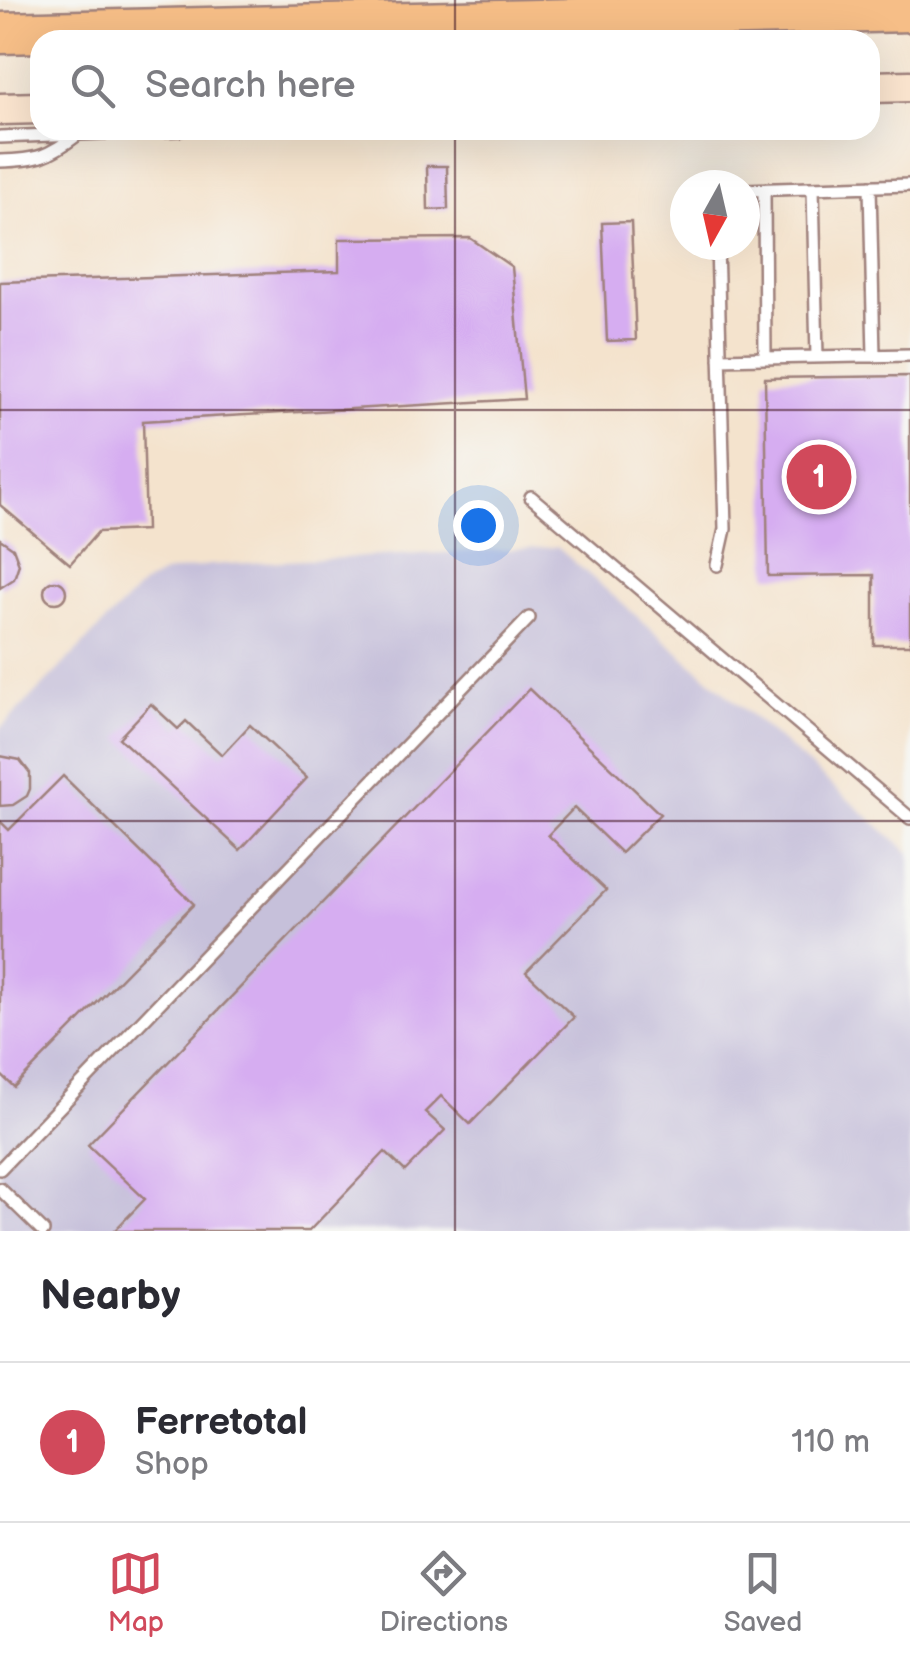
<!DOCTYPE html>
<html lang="en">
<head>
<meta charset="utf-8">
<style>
  body { margin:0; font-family:"Balsamiq Sans",sans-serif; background:#f2f2f3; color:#2b2b33 }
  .compass { position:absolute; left:670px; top:170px; width:90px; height:90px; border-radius:50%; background:#fff; box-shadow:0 10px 40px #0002; rotate:188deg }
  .you { position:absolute; left:478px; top:525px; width:35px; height:35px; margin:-25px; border:8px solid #fff; border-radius:50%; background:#1a73e8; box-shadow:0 0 0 15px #1a73e833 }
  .badge { display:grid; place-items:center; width:65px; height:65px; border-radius:50%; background:#d1495b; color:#fff; font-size:32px; font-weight:700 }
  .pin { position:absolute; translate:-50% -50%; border:5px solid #fff; box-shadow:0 2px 10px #0006 }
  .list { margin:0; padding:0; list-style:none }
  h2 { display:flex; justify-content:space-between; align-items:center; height:130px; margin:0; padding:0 40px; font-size:42px }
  h2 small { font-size:32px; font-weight:400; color:#7c7c81 }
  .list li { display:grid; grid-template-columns:65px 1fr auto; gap:30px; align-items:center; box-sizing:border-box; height:160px; padding:0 40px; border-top:2px solid #e1e1e2 }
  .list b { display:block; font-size:38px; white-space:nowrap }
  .list p { margin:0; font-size:32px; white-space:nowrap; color:#7c7c81 }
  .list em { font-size:32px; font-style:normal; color:#7c7c81 }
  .icon { flex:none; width:55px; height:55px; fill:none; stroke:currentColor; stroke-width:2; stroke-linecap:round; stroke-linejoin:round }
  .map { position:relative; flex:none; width:910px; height:1231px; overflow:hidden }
  .search { position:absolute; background:#fff; box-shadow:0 10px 40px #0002; left:30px; right:30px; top:30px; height:110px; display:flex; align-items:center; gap:25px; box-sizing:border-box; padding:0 35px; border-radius:30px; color:#7c7c81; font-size:38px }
  .sheet { height:290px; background:#fff }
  nav { display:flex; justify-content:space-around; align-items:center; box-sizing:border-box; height:140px; border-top:2px solid #e1e1e2; background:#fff; font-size:28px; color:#7c7c81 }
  nav a { display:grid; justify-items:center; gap:5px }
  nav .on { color:#d1495b }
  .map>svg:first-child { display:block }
  .industrial { fill:#c6c0da }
  .building { fill:#d6adf1 }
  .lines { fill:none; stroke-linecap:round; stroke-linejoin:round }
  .lane-casing { stroke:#9f817c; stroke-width:16 }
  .secondary-casing { stroke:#9f817c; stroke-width:35 }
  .highway-casing { stroke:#9f817c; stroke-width:45 }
  .lane { stroke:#fff; stroke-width:11 }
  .secondary { stroke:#fbe5cf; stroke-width:30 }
  .highway { stroke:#f6be87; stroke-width:40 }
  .grid { fill:none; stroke:#4a1f2b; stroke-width:2.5; stroke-opacity:0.55 }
</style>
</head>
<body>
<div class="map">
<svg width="910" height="1231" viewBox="0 0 910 1231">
  <rect width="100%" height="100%" fill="#f6f6f2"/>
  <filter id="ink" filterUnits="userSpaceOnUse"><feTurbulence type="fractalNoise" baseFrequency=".01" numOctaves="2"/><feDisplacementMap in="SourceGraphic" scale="20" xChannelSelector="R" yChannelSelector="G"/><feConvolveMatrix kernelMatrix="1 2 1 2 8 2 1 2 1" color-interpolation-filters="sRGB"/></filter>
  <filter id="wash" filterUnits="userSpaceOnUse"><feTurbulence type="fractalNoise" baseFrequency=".0048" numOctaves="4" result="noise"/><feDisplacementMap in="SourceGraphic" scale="40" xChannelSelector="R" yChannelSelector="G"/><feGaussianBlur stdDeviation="2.25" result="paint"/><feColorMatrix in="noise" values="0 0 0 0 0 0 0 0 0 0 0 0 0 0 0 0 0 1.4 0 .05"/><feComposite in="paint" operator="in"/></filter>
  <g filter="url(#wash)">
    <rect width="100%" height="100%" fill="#f4e3cd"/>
    <!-- industrial -->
    <path class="industrial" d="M 557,547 L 910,853 L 910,1231 L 0,1231 L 0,729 L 142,585 L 165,573 L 209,565 Z"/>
    <g id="blocks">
      <!-- building -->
      <path class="building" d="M 427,166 L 447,166 L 448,209 L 428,210 Z
        M 631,222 L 636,340 L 607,341 L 602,223 Z
        M 470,238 L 512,267 L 524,399 L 143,421 L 146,530 L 98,532 L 70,564 L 0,505 L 0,282 L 339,271 L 339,239 Z
        M 910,376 L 910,645 L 874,645 L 874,575 L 768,576 L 765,378 Z
        M 0,539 L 13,548 L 19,564 L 14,579 L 0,588 Z
        M44 592a11 11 0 1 1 22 0a11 11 0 1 1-22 0Z
        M 529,689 L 660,814 L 621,853 L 574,808 L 548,835 L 606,890 L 526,972 L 574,1017 L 470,1124 L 441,1096 L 425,1112 L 445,1130 L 405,1171 L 385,1152 L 309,1231 L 114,1231 L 145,1199 L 88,1145 Z
        M 151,704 L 178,729 L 186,721 L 222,755 L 250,725 L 307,778 L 240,850 L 119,738 Z
        M 0,756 L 20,760 L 30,773 L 30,789 L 27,796 L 13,805 L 0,806 Z
        M 63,776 L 194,904 L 14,1087 L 0,1074 L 0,821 L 9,830 Z"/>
    </g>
  </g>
  <g filter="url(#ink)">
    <use href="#blocks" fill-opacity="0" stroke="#9f817c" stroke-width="2.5"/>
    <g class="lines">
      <defs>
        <path id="lane" d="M 0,137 L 180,130
          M 0,161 C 37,160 48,157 77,135
          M 870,186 L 874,356
          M 813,188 L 817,357
          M 745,190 L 910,185
          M 764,190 L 765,358
          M 720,359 L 910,355
          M 531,497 L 910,818
          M 717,565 L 725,529 L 717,245
          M 0,1169 L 529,618
          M 0,1189 L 43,1231"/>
        <path id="secondary" d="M 870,87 L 910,86
          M 0,109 L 40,108"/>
        <path id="highway" d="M 0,33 L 910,11"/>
      </defs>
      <!-- lane casing -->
      <use href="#lane" class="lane-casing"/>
      <!-- secondary casing -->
      <use href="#secondary" class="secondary-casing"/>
      <!-- highway casing -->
      <use href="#highway" class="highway-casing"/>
      <!-- lane -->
      <use href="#lane" class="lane"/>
      <!-- secondary -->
      <use href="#secondary" class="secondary"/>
      <!-- highway -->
      <use href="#highway" class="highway"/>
    </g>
  </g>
  <!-- grid -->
  <path class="grid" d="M 455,0 L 455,40M 455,130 L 455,1231M 0,410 L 910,410M 0,821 L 910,821"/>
</svg>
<svg class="compass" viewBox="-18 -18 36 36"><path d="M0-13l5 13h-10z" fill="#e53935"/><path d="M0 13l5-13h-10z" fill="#7c7c81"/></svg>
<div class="you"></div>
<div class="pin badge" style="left:819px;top:477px">1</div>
<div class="search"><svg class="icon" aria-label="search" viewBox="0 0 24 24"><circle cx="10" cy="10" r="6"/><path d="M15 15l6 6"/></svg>Search here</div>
</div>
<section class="sheet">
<h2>Nearby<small></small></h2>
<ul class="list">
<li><span class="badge">1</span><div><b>Ferretotal</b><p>Shop</p></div><em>110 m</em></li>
</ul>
</section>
<nav>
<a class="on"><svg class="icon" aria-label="map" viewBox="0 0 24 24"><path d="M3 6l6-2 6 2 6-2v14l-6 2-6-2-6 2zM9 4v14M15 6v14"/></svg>Map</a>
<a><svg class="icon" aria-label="directions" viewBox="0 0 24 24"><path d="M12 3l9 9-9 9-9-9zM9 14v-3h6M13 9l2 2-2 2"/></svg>Directions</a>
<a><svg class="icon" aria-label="saved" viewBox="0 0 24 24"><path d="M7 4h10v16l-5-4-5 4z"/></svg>Saved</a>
</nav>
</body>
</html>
